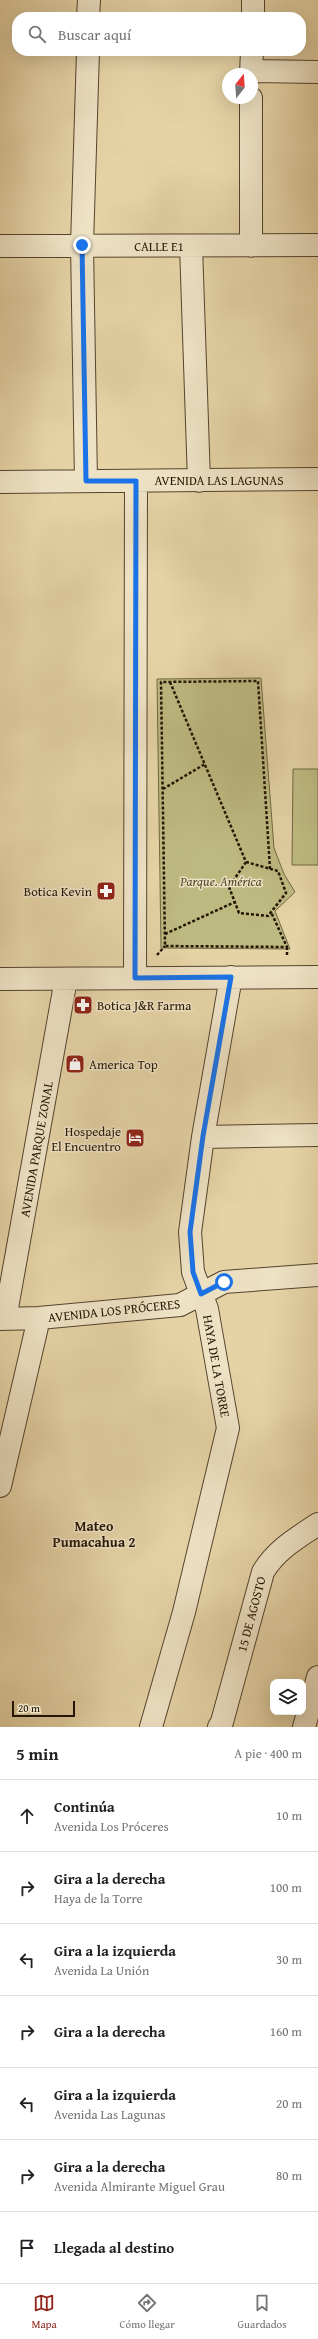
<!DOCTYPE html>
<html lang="es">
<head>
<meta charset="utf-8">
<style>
  body { margin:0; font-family:"Gentium Book Plus",serif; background:#f6f6f6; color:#202124 }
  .controls { position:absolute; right:12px; bottom:12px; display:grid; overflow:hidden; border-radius:8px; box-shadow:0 4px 16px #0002 }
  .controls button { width:36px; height:36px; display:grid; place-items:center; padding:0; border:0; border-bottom:1px solid #e0e0e0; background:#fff; color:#202124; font:20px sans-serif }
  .compass { position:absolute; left:222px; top:68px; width:36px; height:36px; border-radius:50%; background:#fff; box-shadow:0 4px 16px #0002; rotate:17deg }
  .scale { position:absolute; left:12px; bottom:10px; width:63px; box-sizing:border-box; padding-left:4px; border:2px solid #241505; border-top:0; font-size:11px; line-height:14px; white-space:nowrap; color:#241505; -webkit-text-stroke:3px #eee2c5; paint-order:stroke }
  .stop { position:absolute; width:12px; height:12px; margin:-9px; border:3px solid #1a73e8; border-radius:50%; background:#fff }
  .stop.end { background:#1a73e8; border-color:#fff; box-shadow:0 1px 4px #0008 }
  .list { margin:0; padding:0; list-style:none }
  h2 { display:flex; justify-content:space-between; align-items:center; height:52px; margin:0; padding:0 16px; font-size:17px }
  h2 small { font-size:13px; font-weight:400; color:#757577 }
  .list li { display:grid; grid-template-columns:26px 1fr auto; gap:12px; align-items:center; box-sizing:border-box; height:72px; padding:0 16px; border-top:1px solid #e0e0e0 }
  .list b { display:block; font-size:15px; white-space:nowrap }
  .list p { margin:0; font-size:13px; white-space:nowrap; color:#757577 }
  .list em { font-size:13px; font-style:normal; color:#757577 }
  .icon { flex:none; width:22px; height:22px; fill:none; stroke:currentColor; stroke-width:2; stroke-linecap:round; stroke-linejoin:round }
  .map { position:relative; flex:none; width:318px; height:1727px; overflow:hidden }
  .search { position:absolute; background:#fff; box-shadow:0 4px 16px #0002; left:12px; right:12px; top:12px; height:44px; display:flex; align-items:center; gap:10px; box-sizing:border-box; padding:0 14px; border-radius:16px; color:#757577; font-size:15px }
  .sheet { height:556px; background:#fff }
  nav { display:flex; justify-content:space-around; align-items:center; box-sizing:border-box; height:56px; border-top:1px solid #e0e0e0; background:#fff; font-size:11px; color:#757577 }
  nav a { display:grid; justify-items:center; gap:2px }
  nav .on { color:#8f2418 }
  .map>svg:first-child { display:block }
  .green { fill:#bdba81; stroke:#706843 }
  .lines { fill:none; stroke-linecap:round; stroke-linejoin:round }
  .minor-casing { stroke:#54442d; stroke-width:24 }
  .path { stroke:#241505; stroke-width:2.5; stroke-dasharray:3 2; stroke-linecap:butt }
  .minor { stroke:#eee2c5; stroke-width:22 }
  .route { stroke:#1a73e8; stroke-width:5 }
  .labels { text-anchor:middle; stroke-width:3; stroke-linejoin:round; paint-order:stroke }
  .street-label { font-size:13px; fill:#241505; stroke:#eee2c5 }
  .park-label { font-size:13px; font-style:italic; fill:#52472a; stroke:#eee2c5 }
  .poi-label { font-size:13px; fill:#241505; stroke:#eee2c5; text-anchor:end }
  .neighbourhood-label { font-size:14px; font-weight:bold; fill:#241505; stroke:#eee2c5 }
</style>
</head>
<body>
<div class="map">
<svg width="318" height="1727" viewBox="0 0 318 1727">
  <rect width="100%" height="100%" fill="#e5d3a6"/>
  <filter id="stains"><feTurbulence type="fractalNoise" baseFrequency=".005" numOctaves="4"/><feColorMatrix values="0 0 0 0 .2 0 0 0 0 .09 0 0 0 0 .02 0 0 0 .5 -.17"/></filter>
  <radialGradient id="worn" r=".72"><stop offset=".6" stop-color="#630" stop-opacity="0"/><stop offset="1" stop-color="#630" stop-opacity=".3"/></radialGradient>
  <!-- green -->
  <path class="green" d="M 261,678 L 274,848 L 284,874 L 295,892 L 275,911 L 290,949 L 161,948 L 157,679 Z
    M 293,769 L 318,769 L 318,865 L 292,865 Z"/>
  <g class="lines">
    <defs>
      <path id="minor" d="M 88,17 L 89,0
        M 253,17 L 253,0
        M 251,71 L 318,72
        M 251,74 L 252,51
        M 251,98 L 251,246
        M 0,246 L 318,245
        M 191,246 L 199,481
        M 86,481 L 82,245 L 88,51
        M 0,482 L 318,479
        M 135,978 L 136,481
        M 0,979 L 318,977
        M 203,1137 L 318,1135
        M 0,1319 L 39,1318 L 180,1305 L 224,1282 L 318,1275
        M 5,1319 L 66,979
        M 0,1486 L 39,1318
        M 151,1727 L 184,1612 L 228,1428 L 207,1309 L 193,1272 L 190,1232 L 203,1137 L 231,977
        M 219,1727 L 222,1722 L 263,1572 C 276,1550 297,1538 318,1524
        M 304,1727 L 318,1677"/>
    </defs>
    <!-- minor casing -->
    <use href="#minor" class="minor-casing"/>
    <!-- path -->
    <path class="path" d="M 170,682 L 246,862
      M 163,789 L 205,764
      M 246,862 L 278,871 L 286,893 L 268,916 L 239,913 L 229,887 Z
      M 270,869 L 258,681 L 161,682 L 165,946 L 287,947 L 271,912
      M 165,934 L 235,902
      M 287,947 L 287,956
      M 157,955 L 165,946"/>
    <!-- minor -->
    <use href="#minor" class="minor"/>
  </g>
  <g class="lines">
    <!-- route -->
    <path class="route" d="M 82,245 L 86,481 L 136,481 L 135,978 L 231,977 L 203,1136 L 190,1232 L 193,1272 L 201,1294 L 224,1282"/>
  </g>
  <!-- icons -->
  <defs>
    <symbol id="pharmacy-square" viewBox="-11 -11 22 22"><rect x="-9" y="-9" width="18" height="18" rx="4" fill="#8f2418" stroke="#eee2c5"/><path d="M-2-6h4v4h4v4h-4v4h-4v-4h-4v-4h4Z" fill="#fff"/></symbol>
    <symbol id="shop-square" viewBox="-11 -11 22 22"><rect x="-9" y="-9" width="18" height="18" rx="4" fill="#8f2418" stroke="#eee2c5"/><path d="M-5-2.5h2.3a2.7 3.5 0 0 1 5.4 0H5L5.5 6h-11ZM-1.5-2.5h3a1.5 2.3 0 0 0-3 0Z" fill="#fff"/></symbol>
    <symbol id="hotel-square" viewBox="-11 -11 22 22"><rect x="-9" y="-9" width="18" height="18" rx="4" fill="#8f2418" stroke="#eee2c5"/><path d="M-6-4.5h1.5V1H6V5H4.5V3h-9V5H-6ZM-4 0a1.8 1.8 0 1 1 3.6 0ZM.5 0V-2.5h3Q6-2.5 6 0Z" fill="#fff"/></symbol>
  </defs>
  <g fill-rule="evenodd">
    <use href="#pharmacy-square" x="95" y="880" width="22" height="22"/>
    <use href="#pharmacy-square" x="72" y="994" width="22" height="22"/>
    <use href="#shop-square" x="64" y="1053" width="22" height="22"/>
    <use href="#hotel-square" x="124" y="1127" width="22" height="22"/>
  </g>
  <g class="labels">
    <!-- street labels -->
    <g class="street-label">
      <text x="159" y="251">CALLE E1</text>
      <text x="219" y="485">AVENIDA LAS LAGUNAS</text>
      <text transform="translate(36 1149) rotate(-80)" y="5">AVENIDA PARQUE ZONAL</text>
      <text transform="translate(114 1310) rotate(-6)" y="5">AVENIDA LOS PRÓCERES</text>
      <text transform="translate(217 1366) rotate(80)" y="5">HAYA DE LA TORRE</text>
      <text transform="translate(251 1614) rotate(-75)" y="5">15 DE AGOSTO</text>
    </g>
    <!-- park labels -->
    <g class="park-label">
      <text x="221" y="886">Parque. América</text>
    </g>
    <!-- poi labels -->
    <g class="poi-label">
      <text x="92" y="896">Botica Kevin</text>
      <text x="97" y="1010" text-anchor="start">Botica J&amp;R Farma</text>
      <text x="89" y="1069" text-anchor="start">America Top</text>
      <text x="121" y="1136">Hospedaje<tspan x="121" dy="15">El Encuentro</tspan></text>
    </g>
    <!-- neighbourhood labels -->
    <g class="neighbourhood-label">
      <text x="94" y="1531">Mateo<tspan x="94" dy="16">Pumacahua 2</tspan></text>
    </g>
  </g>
  <rect width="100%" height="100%" filter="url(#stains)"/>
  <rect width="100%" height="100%" fill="url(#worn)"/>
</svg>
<div class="controls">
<button><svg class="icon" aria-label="layers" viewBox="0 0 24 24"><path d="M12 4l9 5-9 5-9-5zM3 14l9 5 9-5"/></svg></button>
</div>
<svg class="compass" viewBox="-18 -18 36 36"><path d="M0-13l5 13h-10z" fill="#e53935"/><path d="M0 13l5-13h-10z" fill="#757577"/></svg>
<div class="scale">20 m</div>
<div class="stop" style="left:224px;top:1282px"></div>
<div class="stop end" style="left:82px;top:245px"></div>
<div class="search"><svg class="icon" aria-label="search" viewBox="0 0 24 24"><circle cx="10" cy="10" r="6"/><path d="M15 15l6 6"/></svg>Buscar aquí</div>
</div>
<section class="sheet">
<h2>5 min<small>A pie · 400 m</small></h2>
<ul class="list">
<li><svg class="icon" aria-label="ahead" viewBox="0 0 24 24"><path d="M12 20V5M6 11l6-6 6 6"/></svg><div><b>Continúa</b><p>Avenida Los Próceres</p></div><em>10 m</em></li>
<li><svg class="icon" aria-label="right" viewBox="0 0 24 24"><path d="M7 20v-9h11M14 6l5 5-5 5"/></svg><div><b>Gira a la derecha</b><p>Haya de la Torre</p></div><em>100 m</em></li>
<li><svg class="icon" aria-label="left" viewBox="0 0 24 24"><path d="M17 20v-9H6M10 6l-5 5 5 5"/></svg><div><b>Gira a la izquierda</b><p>Avenida La Unión</p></div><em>30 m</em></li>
<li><svg class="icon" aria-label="right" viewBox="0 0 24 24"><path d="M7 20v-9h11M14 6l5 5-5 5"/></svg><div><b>Gira a la derecha</b></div><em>160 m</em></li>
<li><svg class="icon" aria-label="left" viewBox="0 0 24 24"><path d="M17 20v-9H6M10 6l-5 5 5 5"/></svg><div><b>Gira a la izquierda</b><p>Avenida Las Lagunas</p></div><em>20 m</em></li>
<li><svg class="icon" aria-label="right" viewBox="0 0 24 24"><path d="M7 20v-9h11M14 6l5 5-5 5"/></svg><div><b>Gira a la derecha</b><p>Avenida Almirante Miguel Grau</p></div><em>80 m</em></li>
<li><svg class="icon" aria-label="arrive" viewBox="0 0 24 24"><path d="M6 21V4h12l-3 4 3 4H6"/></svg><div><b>Llegada al destino</b></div></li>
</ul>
</section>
<nav>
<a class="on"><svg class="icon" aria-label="map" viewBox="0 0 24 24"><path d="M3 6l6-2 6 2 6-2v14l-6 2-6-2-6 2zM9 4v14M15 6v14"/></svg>Mapa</a>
<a><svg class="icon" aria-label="directions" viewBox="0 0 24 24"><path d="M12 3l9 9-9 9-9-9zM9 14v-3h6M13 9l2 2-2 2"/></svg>Cómo llegar</a>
<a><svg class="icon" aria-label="saved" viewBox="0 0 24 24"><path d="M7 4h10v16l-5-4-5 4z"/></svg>Guardados</a>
</nav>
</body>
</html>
